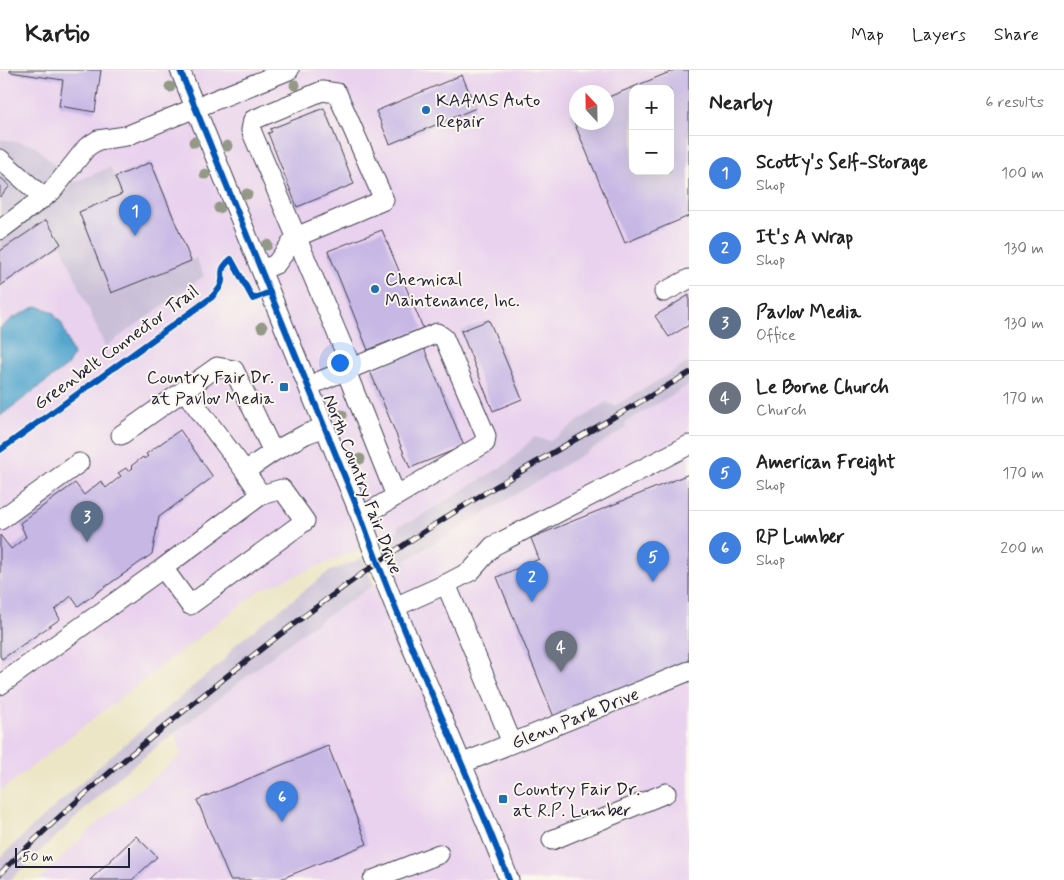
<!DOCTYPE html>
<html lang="en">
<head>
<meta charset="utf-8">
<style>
  body { margin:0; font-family:Mynerve,sans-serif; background:#f2f2f2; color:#222 }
  .controls { position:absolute; right:15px; top:15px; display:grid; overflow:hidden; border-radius:10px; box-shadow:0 5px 20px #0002 }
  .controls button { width:45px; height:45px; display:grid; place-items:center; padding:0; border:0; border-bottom:1px solid #e0e0e0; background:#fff; color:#222; font:25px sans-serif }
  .compass { position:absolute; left:569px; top:15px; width:45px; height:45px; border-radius:50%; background:#fff; box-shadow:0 5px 20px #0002; rotate:338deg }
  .scale { position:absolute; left:15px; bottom:12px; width:115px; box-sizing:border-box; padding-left:5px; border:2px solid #22223b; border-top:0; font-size:14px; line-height:18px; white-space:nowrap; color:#22223b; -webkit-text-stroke:4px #fbf7ec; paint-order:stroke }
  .you { position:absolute; left:339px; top:292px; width:18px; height:18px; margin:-12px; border:4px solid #fff; border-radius:50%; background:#1a73e8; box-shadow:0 0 0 8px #1a73e833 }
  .badge { display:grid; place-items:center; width:32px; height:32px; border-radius:50%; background:#1f6fb2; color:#fff; font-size:16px; font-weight:700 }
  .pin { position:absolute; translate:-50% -41px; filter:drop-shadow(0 1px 2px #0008) }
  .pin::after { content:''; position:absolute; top:26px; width:18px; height:15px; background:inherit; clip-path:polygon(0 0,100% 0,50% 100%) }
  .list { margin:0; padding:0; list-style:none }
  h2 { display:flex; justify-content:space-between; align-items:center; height:65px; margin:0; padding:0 20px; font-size:21px }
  h2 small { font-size:16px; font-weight:400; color:#767676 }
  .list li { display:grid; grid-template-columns:32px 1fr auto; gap:15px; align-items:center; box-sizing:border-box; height:75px; padding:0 20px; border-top:1px solid #e0e0e0 }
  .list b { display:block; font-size:19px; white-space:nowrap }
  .list p { margin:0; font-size:16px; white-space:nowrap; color:#767676 }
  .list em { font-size:16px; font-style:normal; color:#767676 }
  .map { position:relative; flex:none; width:689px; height:810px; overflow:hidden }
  header { display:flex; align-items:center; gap:30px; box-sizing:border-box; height:70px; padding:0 25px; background:#fff; border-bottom:1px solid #e0e0e0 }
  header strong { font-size:24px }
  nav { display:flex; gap:28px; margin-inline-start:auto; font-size:18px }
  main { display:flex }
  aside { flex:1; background:#fff }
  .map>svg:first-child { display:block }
  .built { fill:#e9d2ee; fill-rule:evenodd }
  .industrial { fill:#c9bfd7 }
  .water { fill:#53a6ce; stroke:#3a6484 }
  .building { fill:#c6b7e5; fill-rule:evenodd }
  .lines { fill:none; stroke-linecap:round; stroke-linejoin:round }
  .minor-casing { stroke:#403f50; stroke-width:21 }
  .minor { stroke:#fff; stroke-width:19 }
  .rail-casing { stroke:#22223b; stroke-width:5.5 }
  .rail { stroke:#fbf7ec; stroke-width:4; stroke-dasharray:11; stroke-linecap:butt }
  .cycleway-casing { stroke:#fbf7ec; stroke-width:9 }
  .cycleway { stroke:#0057b8; stroke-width:6 }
  .tree { fill:#939987 }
  .poi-dot { fill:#1f6fb2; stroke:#fbf7ec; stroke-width:2 }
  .labels { text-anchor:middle; stroke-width:4; stroke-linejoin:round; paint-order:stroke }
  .poi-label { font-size:18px; fill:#22223b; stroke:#fbf7ec; text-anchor:start }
  .street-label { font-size:18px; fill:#22223b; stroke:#fbf7ec }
</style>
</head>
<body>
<header>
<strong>Kartio</strong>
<nav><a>Map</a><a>Layers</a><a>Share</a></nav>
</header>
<main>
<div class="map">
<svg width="689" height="810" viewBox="0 0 689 810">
  <rect width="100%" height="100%" fill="#fbf7ec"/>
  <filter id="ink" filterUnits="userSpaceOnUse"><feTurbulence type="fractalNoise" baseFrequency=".02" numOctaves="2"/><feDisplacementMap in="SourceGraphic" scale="10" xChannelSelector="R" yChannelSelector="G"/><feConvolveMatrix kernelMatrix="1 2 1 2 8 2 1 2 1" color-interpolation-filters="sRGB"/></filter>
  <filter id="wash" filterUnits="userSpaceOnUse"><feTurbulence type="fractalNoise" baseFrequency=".0096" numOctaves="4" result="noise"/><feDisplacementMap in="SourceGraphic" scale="20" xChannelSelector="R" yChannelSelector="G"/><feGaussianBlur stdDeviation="1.12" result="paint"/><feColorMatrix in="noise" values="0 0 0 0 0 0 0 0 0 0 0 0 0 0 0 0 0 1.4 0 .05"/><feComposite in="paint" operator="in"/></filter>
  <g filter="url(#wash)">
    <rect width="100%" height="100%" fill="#ece5c6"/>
    <!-- built -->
    <path class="built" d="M 0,0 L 689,0 L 689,292 L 615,336 L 606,333 L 550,371 L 534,367 L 509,392 L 387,468 L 260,520 L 0,721 ZM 633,19 L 670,19 L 670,101 L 633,101 ZM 576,22 L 606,22 L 606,52 L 576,52 Z
      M 689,315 L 689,810 L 39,810 L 91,759 L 182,684 L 175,663 L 306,560 L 374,515 L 405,498 L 405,491 L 625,359 L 626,352 Z"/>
    <!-- industrial -->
    <path class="industrial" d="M 0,69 L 34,75 L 73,113 L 110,97 L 115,107 L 151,92 L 191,190 L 196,188 L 204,206 L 105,277 L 61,174 L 0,216 Z
      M 689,292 L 689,315 L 626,352 L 625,359 L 405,491 L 405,498 L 399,501 L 387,468 L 398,461 L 398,456 L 409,451 L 411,452 L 509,392 L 534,367 L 550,371 L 606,332 L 615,336 Z
      M 362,488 L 374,515 L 306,560 L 122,704 L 10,810 L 0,810 L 0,788 L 30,759 L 112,685 L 223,591 L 235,575 L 328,502 Z"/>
    <!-- water -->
    <path class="water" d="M 37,236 L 51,241 L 62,254 L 73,285 L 67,296 L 0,346 L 0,258 L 13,248 Z"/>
    <g id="blocks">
      <!-- building -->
      <path class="building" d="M 10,0 L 101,0 L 95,42 L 59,36 L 63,10 L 10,2 Z
        M 675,0 L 689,0 L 689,146 L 625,173 L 570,43 L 576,41 L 576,52 L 606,52 L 606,28 ZM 633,19 L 670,19 L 670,101 L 633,101 Z
        M 462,5 L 476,38 L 390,74 L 376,41 Z
        M 324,38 L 354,114 L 297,137 L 268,63 L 272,62 L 270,59 Z
        M 151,92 L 191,191 L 111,223 L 79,142 L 122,124 L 115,107 Z
        M 0,107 L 10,116 L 0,127 Z
        M 46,150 L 61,174 L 0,216 L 0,181 Z
        M 382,160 L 423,258 L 368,280 L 328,181 Z
        M 689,225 L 689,255 L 669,267 L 655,246 Z
        M 489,250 L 522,329 L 493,341 L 461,261 Z
        M 424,278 L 464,376 L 410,398 L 370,301 Z
        M 180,360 L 213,407 L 159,447 L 152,484 L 78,536 L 71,526 L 55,540 L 60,549 L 2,589 L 0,586 L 0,465 L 11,479 L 26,467 L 20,453 L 75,413 L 84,425 L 101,411 L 106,418 L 121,406 L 118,403 L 126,398 L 128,401 L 133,398 L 131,396 L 143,387 L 144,389 L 148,386 L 146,384 Z
        M 689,404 L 689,591 L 554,647 L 497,507 L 539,489 L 531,468 Z
        M 328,676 L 367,774 L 278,810 L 230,810 L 197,730 Z
        M 136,766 L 157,787 L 132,810 L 90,810 Z"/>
    </g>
  </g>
  <g filter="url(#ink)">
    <use href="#blocks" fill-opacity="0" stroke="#403f50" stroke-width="1"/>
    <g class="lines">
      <defs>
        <path id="minor" d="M 180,0 L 361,447 C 404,570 463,688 509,810
          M 0,89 L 44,128
          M 0,160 L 52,121 L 87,77 L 98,70 L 126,66 L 289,0
          M 261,200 L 276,194 L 296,167 L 384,130 L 337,23 L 322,21 L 253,50 L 251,60 L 348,289 L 346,301 L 396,426
          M 664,222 L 689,209
          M 308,316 L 437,263 L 444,268 L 486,366 L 485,373 L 361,447
          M 184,320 L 245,401 L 273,382
          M 121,365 L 217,297 L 234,300 L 273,382 L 306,364 L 325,357
          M 0,450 L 79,393
          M 163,498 L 261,425
          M 446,514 L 512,673
          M 395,537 L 446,514 L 471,501 L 493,476 L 689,375
          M 0,615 L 163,498 L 190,535 L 305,451 L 282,419 L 261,425 L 245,401
          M 461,694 L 689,601
          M 552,770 L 666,723
          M 373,810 L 439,784"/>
      </defs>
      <!-- minor casing -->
      <use href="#minor" class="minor-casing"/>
      <!-- minor -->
      <use href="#minor" class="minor"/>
      <defs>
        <path id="rail" d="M 0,804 C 64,739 135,680 206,623 C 280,563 355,506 434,455 C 517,401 604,354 689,303"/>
      </defs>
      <!-- rail casing -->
      <use href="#rail" class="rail-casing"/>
      <!-- rail -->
      <use href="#rail" class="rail"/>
      <defs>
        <path id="cycleway" d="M 180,0 L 361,447 C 404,570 463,688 509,810
          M 0,380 L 212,227 C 214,224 218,221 220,217 C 227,204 215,203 231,189 L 253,229 L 270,222"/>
      </defs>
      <!-- cycleway casing -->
      <use href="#cycleway" class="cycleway-casing"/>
      <!-- cycleway -->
      <use href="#cycleway" class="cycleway"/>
    </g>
    <!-- trees -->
    <g class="tree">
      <circle cx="295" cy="15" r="5.5"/>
      <circle cx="170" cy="17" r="5.5"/>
      <circle cx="194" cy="72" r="5.5"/>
      <circle cx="227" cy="76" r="5.5"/>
      <circle cx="205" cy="104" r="5.5"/>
      <circle cx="247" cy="124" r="5.5"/>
      <circle cx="219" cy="138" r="5.5"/>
      <circle cx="267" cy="175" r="5.5"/>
      <circle cx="262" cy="257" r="5.5"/>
      <circle cx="342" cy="345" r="5.5"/>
      <circle cx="360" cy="389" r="5.5"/>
    </g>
  </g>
  <!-- markers -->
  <g class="poi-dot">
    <circle cx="426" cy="40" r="5"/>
    <circle cx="375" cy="219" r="5"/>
    <rect x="279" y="312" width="10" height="10" rx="2.5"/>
    <rect x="498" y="724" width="10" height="10" rx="2.5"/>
  </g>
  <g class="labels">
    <!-- poi labels -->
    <g class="poi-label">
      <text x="436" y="36">KAAMS Auto<tspan x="436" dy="21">Repair</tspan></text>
      <text x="385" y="215">Chemical<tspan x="385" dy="21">Maintenance, Inc.</tspan></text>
      <text x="274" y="313" text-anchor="end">Country Fair Dr.<tspan x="274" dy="21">at Pavlov Media</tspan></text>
      <text x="513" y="725">Country Fair Dr.<tspan x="513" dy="21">at R.P. Lumber</tspan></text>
    </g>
    <!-- street labels -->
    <g class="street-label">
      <text transform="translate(116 277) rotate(-36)" y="6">Greenbelt Connector Trail</text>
      <text transform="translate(363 414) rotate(69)" y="6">North Country Fair Drive</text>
      <text transform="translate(575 648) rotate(-22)" y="6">Glenn Park Drive</text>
    </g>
  </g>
</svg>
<div class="controls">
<button>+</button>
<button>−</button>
</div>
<svg class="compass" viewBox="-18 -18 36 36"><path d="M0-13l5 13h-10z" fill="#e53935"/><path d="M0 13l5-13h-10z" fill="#767676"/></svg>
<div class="scale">50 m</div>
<div class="you"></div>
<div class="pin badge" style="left:135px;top:166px;background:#3f7fe0">1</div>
<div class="pin badge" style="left:532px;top:532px;background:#3f7fe0">2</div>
<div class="pin badge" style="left:87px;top:472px;background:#5c6f8a">3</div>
<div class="pin badge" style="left:561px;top:602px;background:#6b7280">4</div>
<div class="pin badge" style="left:653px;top:512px;background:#3f7fe0">5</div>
<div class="pin badge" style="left:282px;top:752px;background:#3f7fe0">6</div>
</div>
<aside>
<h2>Nearby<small>6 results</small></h2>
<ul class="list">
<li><span class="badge" style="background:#3f7fe0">1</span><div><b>Scotty's Self-Storage</b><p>Shop</p></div><em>100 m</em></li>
<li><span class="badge" style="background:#3f7fe0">2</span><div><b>It's A Wrap</b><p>Shop</p></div><em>130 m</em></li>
<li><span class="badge" style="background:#5c6f8a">3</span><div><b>Pavlov Media</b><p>Office</p></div><em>130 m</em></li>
<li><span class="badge" style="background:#6b7280">4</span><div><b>Le Borne Church</b><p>Church</p></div><em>170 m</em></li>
<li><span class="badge" style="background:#3f7fe0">5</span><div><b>American Freight</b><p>Shop</p></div><em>170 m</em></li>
<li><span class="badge" style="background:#3f7fe0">6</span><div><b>RP Lumber</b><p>Shop</p></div><em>200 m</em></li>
</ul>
</aside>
</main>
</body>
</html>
